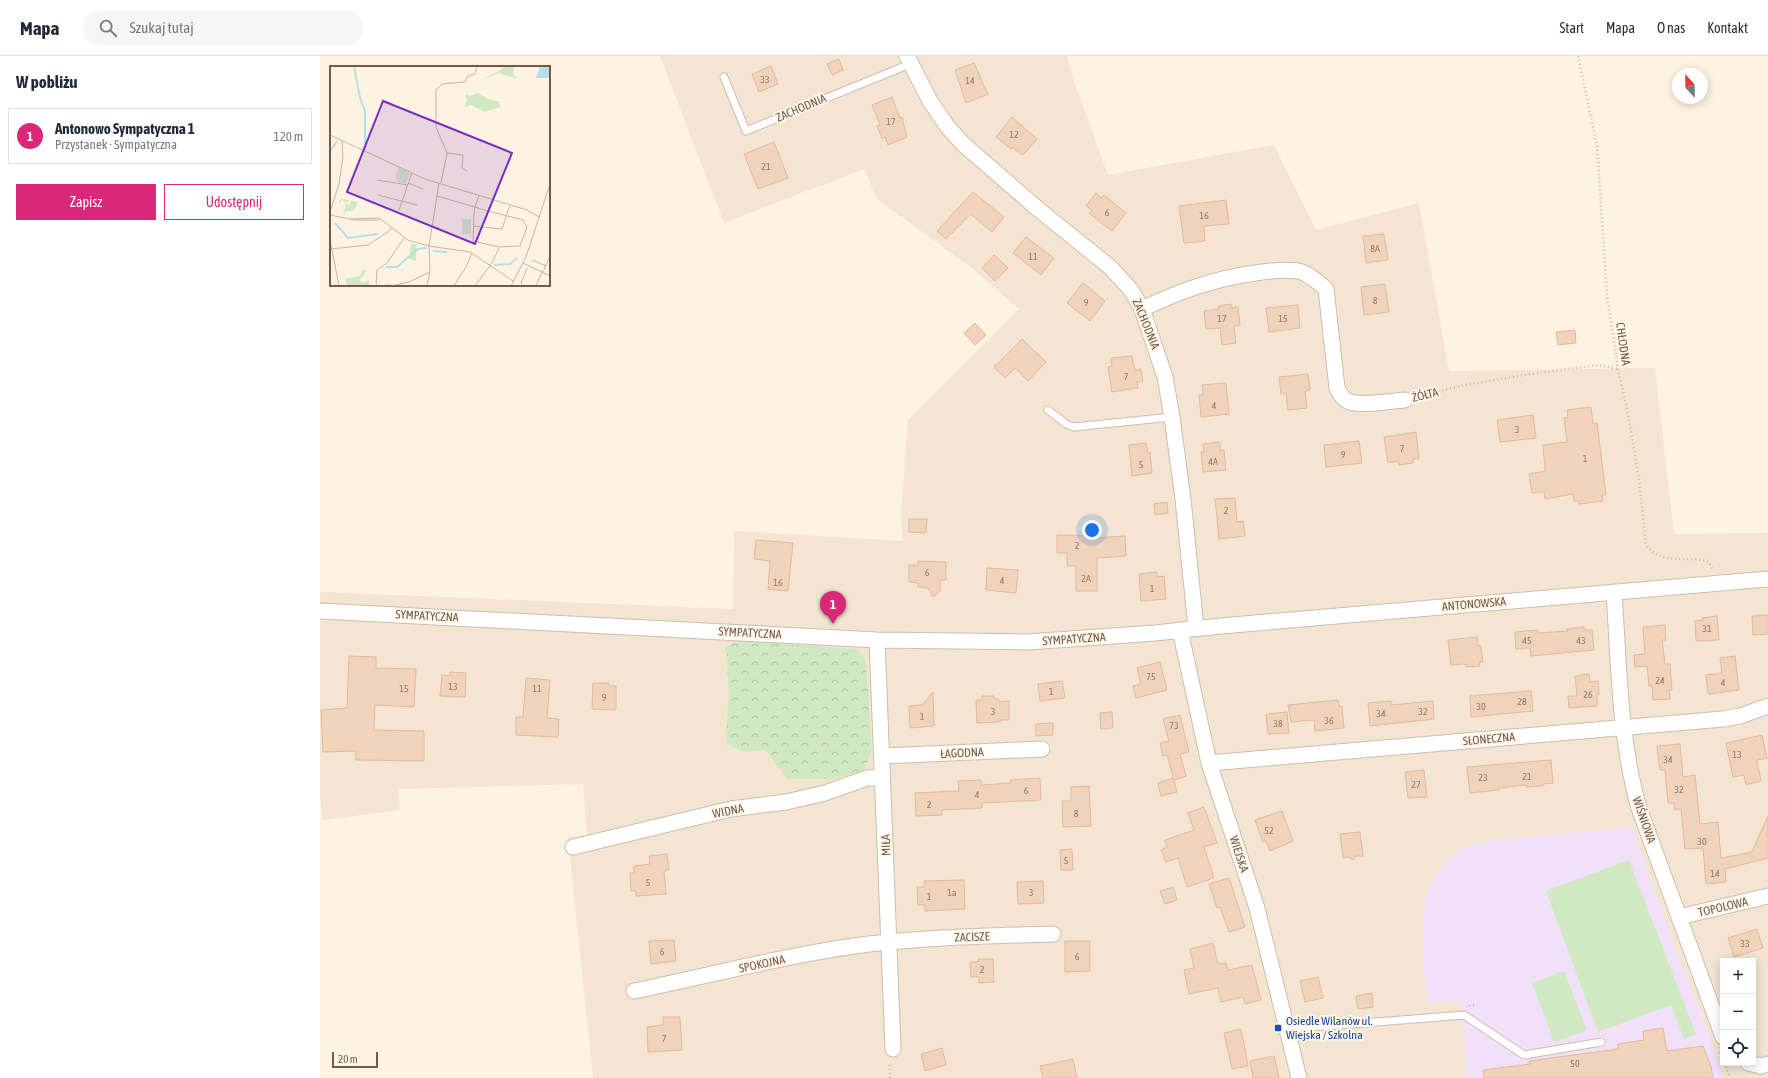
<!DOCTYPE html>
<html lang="pl">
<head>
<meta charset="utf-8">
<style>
  body { margin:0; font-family:"Asap Condensed",sans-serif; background:#f6f6f7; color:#1f2937 }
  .controls { position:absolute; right:12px; bottom:12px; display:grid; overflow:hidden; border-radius:0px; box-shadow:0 2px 10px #0003 }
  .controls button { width:36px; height:36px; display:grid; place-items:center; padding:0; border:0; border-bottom:1px solid #e0e1e3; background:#fff; color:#1f2937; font:20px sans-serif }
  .compass { position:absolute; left:1352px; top:12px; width:36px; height:36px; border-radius:50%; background:#fff; box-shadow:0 2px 10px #0003; rotate:338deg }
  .scale { position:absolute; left:12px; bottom:10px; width:46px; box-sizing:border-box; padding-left:4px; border:2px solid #745949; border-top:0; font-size:11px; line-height:14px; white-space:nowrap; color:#745949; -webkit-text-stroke:3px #fff7e9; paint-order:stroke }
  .you { position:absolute; left:772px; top:474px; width:14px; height:14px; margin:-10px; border:3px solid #fff; border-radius:50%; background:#1a73e8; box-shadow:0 0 0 6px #1a73e833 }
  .badge { display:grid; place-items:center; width:26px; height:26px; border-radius:50%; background:#db2777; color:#fff; font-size:13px; font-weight:700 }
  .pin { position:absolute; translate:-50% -33px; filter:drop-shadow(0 1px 2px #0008) }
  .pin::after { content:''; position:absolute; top:21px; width:14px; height:12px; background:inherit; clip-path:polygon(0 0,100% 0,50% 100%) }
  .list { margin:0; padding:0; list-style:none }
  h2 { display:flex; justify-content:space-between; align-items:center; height:52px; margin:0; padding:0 16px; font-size:17px }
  h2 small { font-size:13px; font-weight:400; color:#747a83 }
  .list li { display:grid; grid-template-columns:26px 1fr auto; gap:12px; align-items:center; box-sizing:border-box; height:56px; margin:0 8px 8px; padding:0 8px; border:1px solid #e0e1e3; border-radius:0px }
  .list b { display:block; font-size:15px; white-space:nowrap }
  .list p { margin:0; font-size:13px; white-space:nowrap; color:#747a83 }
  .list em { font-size:13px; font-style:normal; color:#747a83 }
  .actions { display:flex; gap:8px; padding:12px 16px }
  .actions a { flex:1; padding:9px 0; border:1px solid #db2777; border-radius:0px; text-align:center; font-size:14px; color:#db2777 }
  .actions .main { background:#db2777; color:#fff }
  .icon { flex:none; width:22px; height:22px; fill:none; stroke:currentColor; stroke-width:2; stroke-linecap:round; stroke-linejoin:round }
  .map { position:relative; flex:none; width:1448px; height:1022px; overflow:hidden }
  header { display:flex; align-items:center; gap:24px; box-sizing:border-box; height:56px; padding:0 20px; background:#fff; border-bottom:1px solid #e0e1e3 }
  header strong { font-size:19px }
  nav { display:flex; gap:22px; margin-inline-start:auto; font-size:14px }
  .search { width:280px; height:36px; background:#f6f6f7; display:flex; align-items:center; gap:10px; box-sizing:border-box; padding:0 14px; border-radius:22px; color:#747a83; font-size:15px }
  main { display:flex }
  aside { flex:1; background:#fff }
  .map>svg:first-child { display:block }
  .residential { fill:#f3e5d2; fill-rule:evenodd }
  .education { fill:#f0e0f8 }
  .forest { fill:url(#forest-crowns) }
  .green { fill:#d1e9c2 }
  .building { fill:#f1d2bb; stroke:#e3b89c }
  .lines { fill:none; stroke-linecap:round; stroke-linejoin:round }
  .service-casing { stroke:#cfbdad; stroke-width:9 }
  .minor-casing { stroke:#cfbdad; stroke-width:17 }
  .path { stroke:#d6b59e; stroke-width:2.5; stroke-dasharray:1 3; stroke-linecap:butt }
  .service { stroke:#fff; stroke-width:7 }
  .minor { stroke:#fff; stroke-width:15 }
  .transit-dot { fill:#1a4fb4; stroke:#fff7e9; stroke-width:1.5 }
  .labels { text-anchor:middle; stroke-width:4; stroke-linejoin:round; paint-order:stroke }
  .number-label { font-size:10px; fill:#937766 }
  .street-label { font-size:12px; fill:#745949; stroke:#fff7e9 }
  .transit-label { font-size:12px; fill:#164399; stroke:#fff7e9; text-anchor:start }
  .inset-river { fill:none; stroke:#b8dee5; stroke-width:2 }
  .inset-road { fill:none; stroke:#c6b5a5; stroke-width:1 }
  .view { fill:#7b2cbf; fill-opacity:0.15; stroke:#7b2cbf; stroke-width:2 }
  .inset-edge { fill:none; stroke:#745949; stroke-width:2 }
</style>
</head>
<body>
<header>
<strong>Mapa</strong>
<div class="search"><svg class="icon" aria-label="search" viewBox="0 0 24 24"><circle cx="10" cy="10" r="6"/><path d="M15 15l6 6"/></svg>Szukaj tutaj</div>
<nav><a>Start</a><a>Mapa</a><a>O nas</a><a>Kontakt</a></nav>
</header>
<main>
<aside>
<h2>W pobliżu<small></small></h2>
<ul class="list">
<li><span class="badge">1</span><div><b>Antonowo Sympatyczna 1</b><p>Przystanek · Sympatyczna</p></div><em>120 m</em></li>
</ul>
<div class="actions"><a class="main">Zapisz</a><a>Udostępnij</a></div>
</aside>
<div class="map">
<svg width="1448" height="1022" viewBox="0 0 1448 1022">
  <defs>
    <pattern id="forest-crowns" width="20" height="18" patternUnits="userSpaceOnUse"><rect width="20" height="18" fill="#d1e9c2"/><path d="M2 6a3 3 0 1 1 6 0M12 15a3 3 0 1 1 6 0" fill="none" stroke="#aec0a0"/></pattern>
  </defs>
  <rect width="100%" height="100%" fill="#fcf3e3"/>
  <!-- residential -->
  <path class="residential" d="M 340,0 L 747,0 L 755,28 L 788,119 L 954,89 L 996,174 L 1099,147 L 1129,315 L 1335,312 L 1354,478 L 1448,477 L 1448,1022 L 273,1022 L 248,781 L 267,780 L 263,728 L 78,733 L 80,754 L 3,764 L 0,740 L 0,536 L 413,553 L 414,475 L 583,485 L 581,458 L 588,364 L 699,253 L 653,213 L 557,143 L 544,113 L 404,167 ZM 1403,905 L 1433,905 L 1433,1007 L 1403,1007 Z"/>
  <!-- education -->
  <path class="education" d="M 1312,771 L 1359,902 L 1389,978 L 1403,1022 L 1148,1022 L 1140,945 L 1108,947 L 1103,907 L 1103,849 L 1108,834 L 1119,815 L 1132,799 L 1148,789 L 1175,784 Z"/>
  <!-- forest -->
  <path class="forest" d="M 422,585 L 538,593 L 546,607 L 552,694 L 544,714 L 514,723 L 467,723 L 446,694 L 424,696 L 407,688 L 406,675 L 409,639 L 406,591 L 413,586 Z"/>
  <!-- green -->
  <path class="green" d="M 1309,804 L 1376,978 L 1364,983 L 1351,949 L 1278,976 L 1226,835 Z
    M 1244,915 L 1267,974 L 1234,986 L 1212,927 Z"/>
  <!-- building -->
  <path class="building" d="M 519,3 L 523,14 L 512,19 L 507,8 Z
    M 654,7 L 668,38 L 646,47 L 635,14 Z
    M 451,10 L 458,28 L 439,36 L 432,18 Z
    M 572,41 L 580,62 L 582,61 L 587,81 L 568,89 L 565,81 L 562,82 L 557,70 L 560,69 L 552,49 Z
    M 692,61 L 717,83 L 703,99 L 692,91 L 691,93 L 676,81 Z
    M 454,86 L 468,122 L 438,133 L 424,98 Z
    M 653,136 L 684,161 L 672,176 L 651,158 L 626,183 L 617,175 Z
    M 776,137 L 782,142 L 784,139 L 806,157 L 792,175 L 769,157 L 772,154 L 766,150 Z
    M 906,144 L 909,168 L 884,170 L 885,185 L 864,187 L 859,150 Z
    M 1064,178 L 1068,204 L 1046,207 L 1043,180 Z
    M 706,181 L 734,202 L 721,219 L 693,197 Z
    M 674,199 L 688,212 L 675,225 L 662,212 Z
    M 763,227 L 785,245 L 770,265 L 747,247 Z
    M 1065,228 L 1069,256 L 1044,259 L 1041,231 Z
    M 911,248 L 911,252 L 918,251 L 920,269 L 914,270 L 916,287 L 902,289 L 900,272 L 886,273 L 884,255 L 899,253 L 899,250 Z
    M 978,249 L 980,272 L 949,276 L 946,252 Z
    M 655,267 L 666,279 L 655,289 L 644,277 Z
    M 1255,274 L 1256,287 L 1238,289 L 1236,276 Z
    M 702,283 L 726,306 L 708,325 L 695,312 L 685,322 L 674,311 Z
    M 812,300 L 815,314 L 821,313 L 823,325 L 817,326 L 818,332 L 792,336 L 788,311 L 792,310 L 791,302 Z
    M 988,318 L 990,334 L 985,335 L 987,352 L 968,354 L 966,337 L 961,338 L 959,321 Z
    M 906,327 L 909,358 L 881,361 L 879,339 L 883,339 L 882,329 Z
    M 1271,351 L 1273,368 L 1277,367 L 1286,439 L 1282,439 L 1283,445 L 1259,448 L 1258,445 L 1254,445 L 1253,438 L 1225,443 L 1224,436 L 1212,437 L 1209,418 L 1225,415 L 1223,389 L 1247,386 L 1244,362 L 1248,361 L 1247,354 Z
    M 1213,359 L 1216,382 L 1180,386 L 1177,364 Z
    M 1096,376 L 1099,403 L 1093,403 L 1093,407 L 1079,409 L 1078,405 L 1068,407 L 1064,381 Z
    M 1039,385 L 1042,407 L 1006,411 L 1004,389 Z
    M 900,386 L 900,394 L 904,394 L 906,414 L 883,416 L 881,396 L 884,396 L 883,388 Z
    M 826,387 L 828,397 L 830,396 L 832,417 L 812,420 L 809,389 Z
    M 915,442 L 917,466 L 923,465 L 925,480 L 899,483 L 895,443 Z
    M 847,446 L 848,457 L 835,459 L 834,448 Z
    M 589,463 L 607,463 L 606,477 L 589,476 Z
    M 737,479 L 768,480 L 775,482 L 805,480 L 806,500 L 777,502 L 777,535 L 756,535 L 756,510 L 747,510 L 747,497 L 737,497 Z
    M 436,484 L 473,487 L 468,535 L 448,533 L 450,505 L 434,503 Z
    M 598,505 L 626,506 L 626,524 L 620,524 L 620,535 L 613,541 L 608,532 L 598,531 L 598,527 L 589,526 L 589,509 L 598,509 Z
    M 667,512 L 698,514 L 696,537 L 666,534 Z
    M 837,516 L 837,521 L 844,520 L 846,543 L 821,545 L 819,518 Z
    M 1448,559 L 1448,578 L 1433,579 L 1432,560 Z
    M 1397,560 L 1399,584 L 1376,585 L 1375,565 L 1383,564 L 1382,562 Z
    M 1345,569 L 1346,584 L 1342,584 L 1345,608 L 1350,608 L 1352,634 L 1349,634 L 1350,643 L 1333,644 L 1332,630 L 1329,630 L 1327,610 L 1315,611 L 1314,599 L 1325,598 L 1323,571 Z
    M 1264,571 L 1264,574 L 1272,574 L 1274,594 L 1211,600 L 1210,592 L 1196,593 L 1195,576 L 1218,574 L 1218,577 L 1248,575 L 1247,573 Z
    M 1157,581 L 1158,590 L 1161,590 L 1163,606 L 1159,606 L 1160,610 L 1146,611 L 1145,608 L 1131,609 L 1128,584 Z
    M 29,600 L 56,601 L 56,612 L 96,613 L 94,651 L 55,649 L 54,674 L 104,675 L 104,705 L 36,704 L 36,695 L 3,696 L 1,654 L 27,652 Z
    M 1415,600 L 1419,634 L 1388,638 L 1386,619 L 1402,617 L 1400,602 Z
    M 840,606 L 847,634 L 816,642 L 813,630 L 821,628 L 817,612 Z
    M 130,616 L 146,617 L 145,641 L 120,640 L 122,619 L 130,620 Z
    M 1269,618 L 1270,626 L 1278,625 L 1279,638 L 1277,638 L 1277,650 L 1249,652 L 1248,640 L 1257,640 L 1255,620 Z
    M 206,622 L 230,624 L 227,662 L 239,663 L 238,681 L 196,679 L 196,661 L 203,661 Z
    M 742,625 L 745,642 L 720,645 L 718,628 Z
    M 273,627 L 289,627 L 289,630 L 296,630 L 296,654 L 272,653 Z
    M 1211,635 L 1213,655 L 1151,661 L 1150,640 Z
    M 613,636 L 614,670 L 590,672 L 589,650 L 602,649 Z
    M 662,640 L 674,640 L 675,643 L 679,643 L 679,646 L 689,645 L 689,664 L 680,664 L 680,666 L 657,667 L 656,644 L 662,644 Z
    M 1018,644 L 1019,650 L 1022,650 L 1024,672 L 995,675 L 994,664 L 971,666 L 968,649 Z
    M 1071,645 L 1071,649 L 1113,645 L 1114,663 L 1050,670 L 1048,647 Z
    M 792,656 L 793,672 L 781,673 L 780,657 Z
    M 967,656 L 969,677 L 948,678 L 946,658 Z
    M 860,659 L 869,696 L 860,698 L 866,720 L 854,724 L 847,699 L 843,700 L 840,687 L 849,685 L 843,663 Z
    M 733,667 L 733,679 L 716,680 L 716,668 Z
    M 1442,679 L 1447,702 L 1437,704 L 1441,725 L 1426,729 L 1424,719 L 1413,721 L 1406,687 Z
    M 1360,688 L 1363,721 L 1375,719 L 1380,768 L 1398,766 L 1401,802 L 1432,796 L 1448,760 L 1448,802 L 1405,813 L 1406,826 L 1386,828 L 1383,792 L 1365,793 L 1361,753 L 1355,754 L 1354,747 L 1348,747 L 1345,714 L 1340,714 L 1337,690 Z
    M 1231,704 L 1233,727 L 1223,728 L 1223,730 L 1207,731 L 1207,729 L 1179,732 L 1179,734 L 1150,737 L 1147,711 Z
    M 1104,714 L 1107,741 L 1088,742 L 1085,716 Z
    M 720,722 L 721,744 L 662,747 L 662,752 L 622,754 L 622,759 L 596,760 L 595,737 L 639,735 L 638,725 L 661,724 L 661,729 L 691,727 L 690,724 Z
    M 853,722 L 857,736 L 841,740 L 838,727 Z
    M 769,730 L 771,770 L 743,771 L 742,745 L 751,745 L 751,731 Z
    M 884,751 L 897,787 L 884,791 L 894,822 L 867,831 L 858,802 L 846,806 L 841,794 L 847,791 L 845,784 L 874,774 L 868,757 Z
    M 962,755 L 973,785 L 950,795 L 946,785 L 943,786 L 935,764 Z
    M 1040,776 L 1043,800 L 1036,800 L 1033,804 L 1029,801 L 1023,802 L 1020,778 Z
    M 752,793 L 753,814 L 741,814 L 740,794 Z
    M 347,798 L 349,814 L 344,815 L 346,838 L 316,840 L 316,835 L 311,835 L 310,817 L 314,817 L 314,810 L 330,808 L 329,800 Z
    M 909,822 L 925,871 L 909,876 L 900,851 L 897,852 L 889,828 Z
    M 644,824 L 645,853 L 605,855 L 605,849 L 598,849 L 597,831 L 604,831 L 604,825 Z
    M 723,825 L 724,847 L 698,848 L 697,826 Z
    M 853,831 L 857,844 L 845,848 L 840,835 Z
    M 1437,873 L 1443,892 L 1414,901 L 1408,882 Z
    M 354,884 L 356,905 L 331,908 L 329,885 Z
    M 745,885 L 770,885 L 770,915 L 745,916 Z
    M 893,887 L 898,908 L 906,907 L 908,914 L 932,909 L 941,944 L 925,948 L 923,941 L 901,946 L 898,932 L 869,938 L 864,914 L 874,912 L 870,893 Z
    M 658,903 L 673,903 L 674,926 L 659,927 L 659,921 L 651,921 L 650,906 L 658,906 Z
    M 998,921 L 1003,942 L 985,946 L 980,925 Z
    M 1052,937 L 1053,951 L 1038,953 L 1036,940 Z
    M 343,961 L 360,961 L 362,994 L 328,996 L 327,971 L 343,969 Z
    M 1343,972 L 1347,995 L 1383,990 L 1391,1010 L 1393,1022 L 1164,1022 L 1163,1014 L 1210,1008 L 1209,1005 L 1298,993 L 1298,988 L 1324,984 L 1323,975 Z
    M 921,973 L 928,1010 L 912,1013 L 904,977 Z
    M 622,992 L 626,1009 L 605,1015 L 601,998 Z
    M 954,1000 L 959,1022 L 933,1022 L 930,1005 Z
    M 753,1003 L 757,1022 L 723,1022 L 720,1010 Z"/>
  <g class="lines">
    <defs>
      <path id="service" d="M 404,21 L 426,75 L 590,8
        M 728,354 L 746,368 L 754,371 L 852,361
        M 968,973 L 1144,959 L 1204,999 L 1281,986"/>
      <path id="minor" d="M 587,0 L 610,45 L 627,70 L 643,88 L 718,153 L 791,212 L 811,234 L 822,253 L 845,321 L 852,361 L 863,443 L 876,572
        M 822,253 C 860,235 893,223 935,217 C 948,215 964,213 978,215 C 988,217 998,226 1006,233 L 1017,332 C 1020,338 1023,344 1030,346 C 1045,350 1070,345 1085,344
        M 1294,536 C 1299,608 1299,682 1319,752 L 1403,981
        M 0,555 L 557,584 L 708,586 L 835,577 L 901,570 L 1448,523
        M 860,574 L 889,707 L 937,852 L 979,1022
        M 557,584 L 573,993
        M 562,700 L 722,693
        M 889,707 L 1403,663 L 1420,660 L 1448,650
        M 253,791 L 411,753 L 466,746 L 505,737 L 547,722 L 563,721
        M 1359,861 L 1448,840
        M 314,935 C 392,919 470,898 549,888 C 610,881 672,880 733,878
        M 1428,1007 L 1441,1010 L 1448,1008"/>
    </defs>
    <!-- service casing -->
    <use href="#service" class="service-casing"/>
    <!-- minor casing -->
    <use href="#minor" class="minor-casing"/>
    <!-- path -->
    <path class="path" d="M 1258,0 L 1277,90 L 1287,239 L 1298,313 L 1308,357 L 1319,423 L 1326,489 C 1343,511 1367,498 1389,506 L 1392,513
      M 1099,340 L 1145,329 L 1210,318 L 1279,309 L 1298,313
      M 1149,950 L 1157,949
      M 1400,996 L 1403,1003
      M 1404,1007 L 1410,1022
      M 570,1022 L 570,1007"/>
    <!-- service -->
    <use href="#service" class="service"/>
    <!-- minor -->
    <use href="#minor" class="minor"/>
  </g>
  <!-- markers -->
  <rect class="transit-dot" x="954" y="968" width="8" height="8" rx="2"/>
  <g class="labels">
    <!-- number labels -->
    <g class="number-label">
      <text x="445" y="27">33</text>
      <text x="650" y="28">14</text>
      <text x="571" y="69">17</text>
      <text x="694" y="82">12</text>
      <text x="446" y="114">21</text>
      <text x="787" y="160">6</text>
      <text x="884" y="163">16</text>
      <text x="1055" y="196">8A</text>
      <text x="713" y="204">11</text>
      <text x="1055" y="248">8</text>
      <text x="766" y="250">9</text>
      <text x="902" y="266">17</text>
      <text x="963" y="266">15</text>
      <text x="806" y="324">7</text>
      <text x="894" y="353">4</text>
      <text x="1197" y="377">3</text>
      <text x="1082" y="396">7</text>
      <text x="1023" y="402">9</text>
      <text x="1265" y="406">1</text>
      <text x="893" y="409">4A</text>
      <text x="821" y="412">5</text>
      <text x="906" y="458">2</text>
      <text x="757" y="493">2</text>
      <text x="607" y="520">6</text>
      <text x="766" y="526">2A</text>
      <text x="682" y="528">4</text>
      <text x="458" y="530">16</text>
      <text x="832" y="536">1</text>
      <text x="1387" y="576">31</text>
      <text x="1207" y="588">45</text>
      <text x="1261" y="588">43</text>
      <text x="831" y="624">75</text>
      <text x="1340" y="628">24</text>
      <text x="1403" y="630">4</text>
      <text x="133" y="634">13</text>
      <text x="84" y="636">15</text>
      <text x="217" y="636">11</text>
      <text x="731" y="639">1</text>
      <text x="1268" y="642">26</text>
      <text x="284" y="645">9</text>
      <text x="1202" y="649">28</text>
      <text x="1161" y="654">30</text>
      <text x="673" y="659">3</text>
      <text x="1103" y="659">32</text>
      <text x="1061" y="661">34</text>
      <text x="602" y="664">1</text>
      <text x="1009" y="668">36</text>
      <text x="958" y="671">38</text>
      <text x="854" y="673">73</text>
      <text x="1417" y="702">13</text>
      <text x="1348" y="707">34</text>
      <text x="1207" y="724">21</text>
      <text x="1163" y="725">23</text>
      <text x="1096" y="732">27</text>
      <text x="1359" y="737">32</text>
      <text x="706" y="738">6</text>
      <text x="657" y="742">4</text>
      <text x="609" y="752">2</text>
      <text x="756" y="761">8</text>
      <text x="949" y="778">52</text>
      <text x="1382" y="789">30</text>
      <text x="746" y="808">5</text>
      <text x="1395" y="821">14</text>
      <text x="328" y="830">5</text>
      <text x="632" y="840">1a</text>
      <text x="711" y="840">3</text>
      <text x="609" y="844">1</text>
      <text x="1425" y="891">33</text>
      <text x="342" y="899">6</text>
      <text x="757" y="904">6</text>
      <text x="662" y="917">2</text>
      <text x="344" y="986">7</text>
      <text x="1255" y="1011">50</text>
    </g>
    <!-- street labels -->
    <g class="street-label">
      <text transform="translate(481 52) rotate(-23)" y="4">ZACHODNIA</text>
      <text transform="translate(826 268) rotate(68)" y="4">ZACHODNIA</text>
      <text transform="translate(1303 288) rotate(82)" y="4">CHŁODNA</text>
      <text transform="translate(1105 339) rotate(-14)" y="4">ŻÓŁTA</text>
      <text transform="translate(1154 548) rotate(-5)" y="4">ANTONOWSKA</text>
      <text transform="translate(107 560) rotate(3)" y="4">SYMPATYCZNA</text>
      <text transform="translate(430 577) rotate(3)" y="4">SYMPATYCZNA</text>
      <text transform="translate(754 583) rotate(-4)" y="4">SYMPATYCZNA</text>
      <text transform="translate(1169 683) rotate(-5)" y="4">SŁONECZNA</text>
      <text transform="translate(642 697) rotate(-3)" y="4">ŁAGODNA</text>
      <text transform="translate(408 755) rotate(-11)" y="4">WIDNA</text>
      <text transform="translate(1324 764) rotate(71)" y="4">WIŚNIOWA</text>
      <text transform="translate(566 789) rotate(-92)" y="4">MIŁA</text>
      <text transform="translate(919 798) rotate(72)" y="4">WIEJSKA</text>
      <text transform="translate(1403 851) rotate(-13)" y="4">TOPOLOWA</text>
      <text transform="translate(652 881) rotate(-2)" y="4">ZACISZE</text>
      <text transform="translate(442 908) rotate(-12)" y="4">SPOKOJNA</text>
    </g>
    <!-- transit labels -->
    <g class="transit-label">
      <text x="966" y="969">Osiedle Wilanów ul.<tspan x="966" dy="14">Wiejska / Szkolna</tspan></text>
    </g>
  </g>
  <!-- overview -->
  <g transform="translate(10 10)">
    <rect width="220" height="220" fill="#fcf3e3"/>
    <path d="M 177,0 L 184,0 L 183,7 L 187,13 L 169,7 L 152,14 ZM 148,27 L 160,34 L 169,35 L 170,41 L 154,46 L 141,39 L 134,41 L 137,35 L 135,28 L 140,30 ZM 69,102 L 80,107 L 76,118 L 69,116 L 65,111 ZM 10,133 L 20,134 L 16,137 L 19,138 L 18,144 L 21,135 L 28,136 L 24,144 L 15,146 L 13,151 L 16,137 L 12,134 L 9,137 ZM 81,178 L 88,178 L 85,181 L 90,183 L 86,186 L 86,195 L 79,193 ZM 33,203 L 36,205 L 30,214 L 32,217 L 39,214 L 40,219 L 17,219 L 15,213 L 30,210 Z" fill="#d1e9c2"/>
    <path d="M 132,153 L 141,153 L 141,171 L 139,168 L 132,168 Z" fill="#d1e9c2"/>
    <path d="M 210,0 L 219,0 L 219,12 L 206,12 Z" fill="#b8dee5"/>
    <path class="inset-river" d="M 24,0 L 30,32 L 35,45 L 35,80M 0,85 L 7,75M 5,157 L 18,172 L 48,168M 103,185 L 117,186M 164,199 L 180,198 L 187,192M 56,201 L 67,201 L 88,183 L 97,182"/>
    <path class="inset-road" d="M 0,69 L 95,113 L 197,144 L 209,151M 117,87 L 133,89 L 132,102 L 137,105M 47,114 L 78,119M 78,117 L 93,123M 111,117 L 117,87 L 106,61 L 106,24 L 112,18 L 135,16 L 138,10 L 145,8 L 147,0M 48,129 L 87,139M 107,130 L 145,141 L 154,144 L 193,154 L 197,161 L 190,180 L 169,181 L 143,175 L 144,147 L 145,141 L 149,129M 69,144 L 82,107M 0,146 L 9,118 L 13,90 L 12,75M 0,149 L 24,154 L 50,154M 21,153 L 49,152 L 78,174 L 99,180 L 140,186 L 183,215M 143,160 L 172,163 L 180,139M 0,174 L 9,220M 1,183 L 38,179 L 62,163M 202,194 L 216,200M 193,197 L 220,210M 213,206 L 220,190M 46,220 L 47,204 L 57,197 L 74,172M 48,220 L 60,219M 61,220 L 79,216 L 100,206M 97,220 L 100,206 L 99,180 L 109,117M 124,220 L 136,201 L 142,187M 145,220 L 162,197 L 169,182M 181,220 L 196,191 L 220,118M 193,220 L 191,217 L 197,202M 206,220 L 212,206"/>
    <path class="view" d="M 53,35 L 182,87 L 145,178 L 17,126 Z"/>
    <rect width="220" height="220" class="inset-edge"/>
  </g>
</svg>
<div class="controls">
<button>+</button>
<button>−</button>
<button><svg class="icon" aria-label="locate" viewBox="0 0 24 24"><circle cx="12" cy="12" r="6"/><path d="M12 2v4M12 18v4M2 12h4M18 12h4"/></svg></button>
</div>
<svg class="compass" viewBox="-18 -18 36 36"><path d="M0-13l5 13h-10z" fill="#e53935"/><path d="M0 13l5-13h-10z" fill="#747a83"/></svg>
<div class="scale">20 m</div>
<div class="you"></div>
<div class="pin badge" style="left:513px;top:568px">1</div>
</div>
</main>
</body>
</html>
